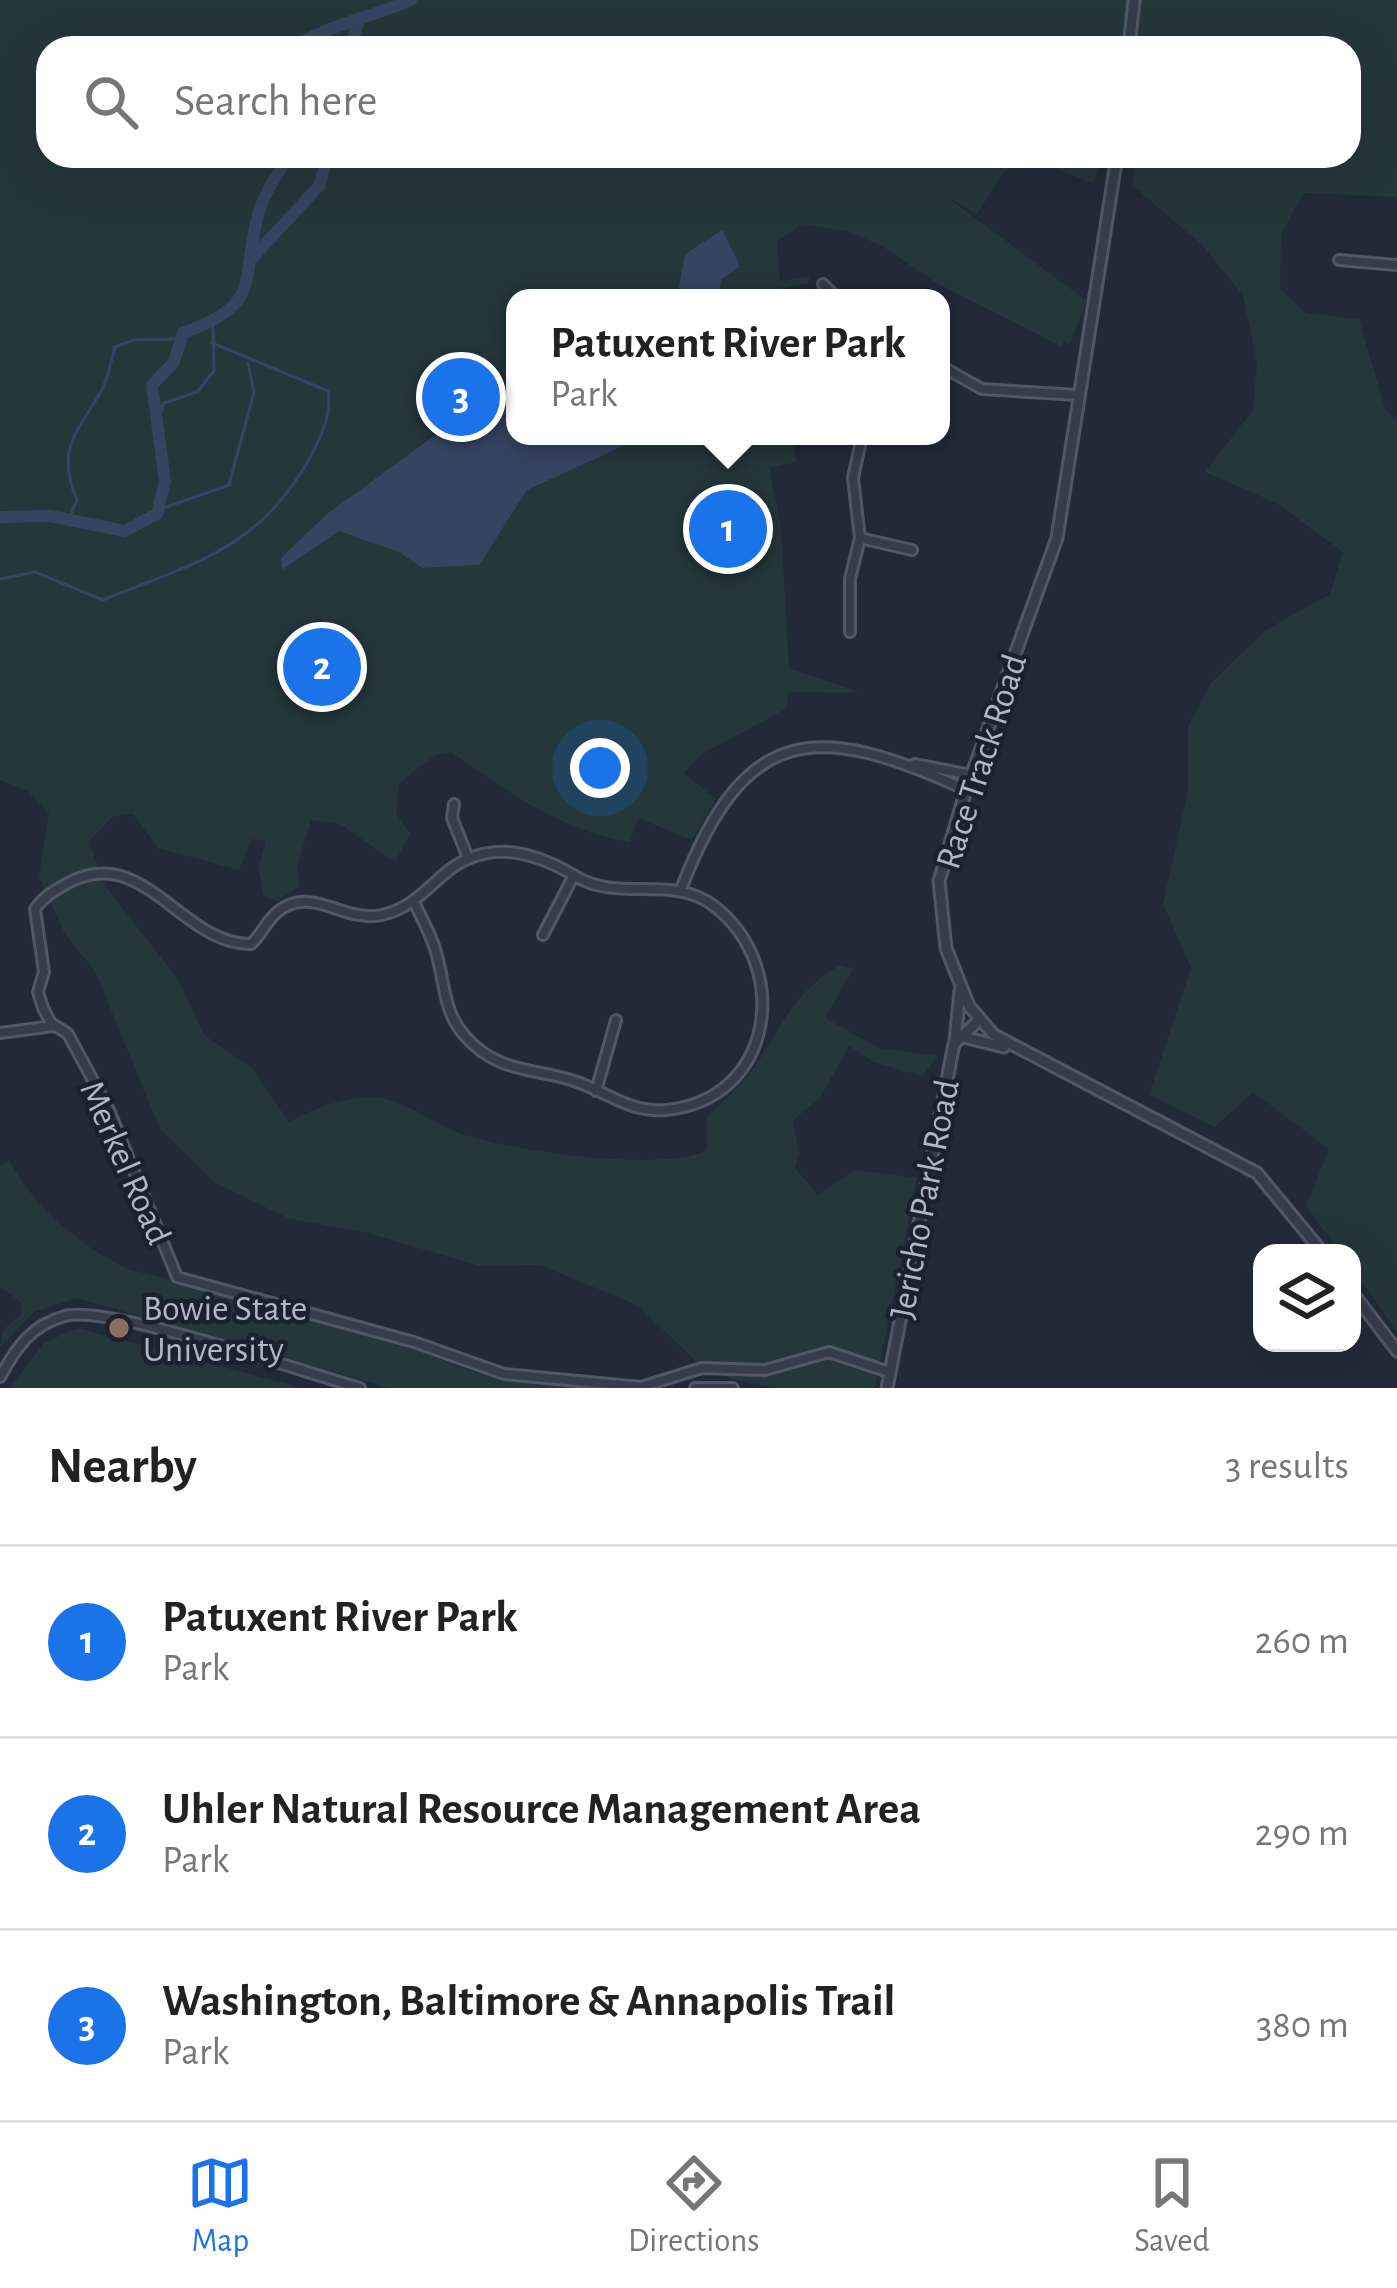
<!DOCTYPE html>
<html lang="en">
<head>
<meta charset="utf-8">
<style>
  body { margin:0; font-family:"Alegreya Sans",sans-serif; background:#f2f2f2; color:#222 }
  .controls { position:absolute; right:36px; bottom:36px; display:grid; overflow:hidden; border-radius:24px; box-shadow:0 12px 48px #0002 }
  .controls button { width:108px; height:108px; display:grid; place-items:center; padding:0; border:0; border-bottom:3px solid #e0e0e0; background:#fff; color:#222; font:60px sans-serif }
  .you { position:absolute; left:600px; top:768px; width:42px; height:42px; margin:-30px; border:9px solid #fff; border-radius:50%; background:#1a73e8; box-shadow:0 0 0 18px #1a73e833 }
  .badge { display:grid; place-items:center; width:78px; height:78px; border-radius:50%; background:#1a73e8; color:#fff; font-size:39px; font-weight:700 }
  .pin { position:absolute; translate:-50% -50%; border:6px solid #fff; box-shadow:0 3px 12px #0006 }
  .popup { position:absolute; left:506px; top:289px; width:444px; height:156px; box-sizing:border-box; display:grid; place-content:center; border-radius:24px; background:#fff; filter:drop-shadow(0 3px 9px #0005); font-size:39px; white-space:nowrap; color:#767676 }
  .popup b { font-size:45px; color:#222 }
  .popup::after { content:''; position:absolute; left:50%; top:100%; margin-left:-24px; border:24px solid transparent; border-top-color:#fff }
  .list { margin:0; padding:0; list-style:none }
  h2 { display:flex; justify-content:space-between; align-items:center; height:156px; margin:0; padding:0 48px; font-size:51px }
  h2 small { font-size:39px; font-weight:400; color:#767676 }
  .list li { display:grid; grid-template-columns:78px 1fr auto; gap:36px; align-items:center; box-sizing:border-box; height:192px; padding:0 48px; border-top:3px solid #e0e0e0 }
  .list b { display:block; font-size:45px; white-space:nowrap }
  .list p { margin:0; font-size:39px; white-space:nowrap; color:#767676 }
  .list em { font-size:39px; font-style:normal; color:#767676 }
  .icon { flex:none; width:66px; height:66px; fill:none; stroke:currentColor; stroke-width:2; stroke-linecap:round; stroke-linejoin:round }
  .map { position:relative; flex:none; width:1397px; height:1388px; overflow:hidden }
  .search { position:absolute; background:#fff; box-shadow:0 12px 48px #0002; left:36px; right:36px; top:36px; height:132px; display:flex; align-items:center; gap:30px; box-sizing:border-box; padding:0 42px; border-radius:36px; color:#767676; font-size:45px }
  .sheet { height:732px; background:#fff }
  nav { display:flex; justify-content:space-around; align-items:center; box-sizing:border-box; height:168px; border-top:3px solid #e0e0e0; background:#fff; font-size:33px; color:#767676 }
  nav a { display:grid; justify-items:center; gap:6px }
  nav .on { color:#1a73e8 }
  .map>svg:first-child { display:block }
  .green { fill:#24373b }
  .water { fill:#354561 }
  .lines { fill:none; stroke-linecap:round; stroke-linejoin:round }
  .stream { stroke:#354561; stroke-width:3 }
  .river { stroke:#354561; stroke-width:12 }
  .minor-casing { stroke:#505765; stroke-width:14 }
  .tertiary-casing { stroke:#505765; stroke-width:15 }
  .minor { stroke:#353d4a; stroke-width:8 }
  .tertiary { stroke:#353d4a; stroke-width:9 }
  .education-dot { fill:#8d6e63; stroke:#1b222f; stroke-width:4.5 }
  .labels { text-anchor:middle; stroke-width:9; stroke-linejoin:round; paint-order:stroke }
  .street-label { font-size:36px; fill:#b0b7c6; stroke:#1b222f }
  .poi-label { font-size:36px; fill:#b0b7c6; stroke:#1b222f; text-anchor:start }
</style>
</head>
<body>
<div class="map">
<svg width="1397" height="1388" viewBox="0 0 1397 1388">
  <rect width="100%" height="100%" fill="#222a3a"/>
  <!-- green -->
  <path class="green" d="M 0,0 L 1397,0 L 1397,197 L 1303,193 L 1281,235 L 1280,289 L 1306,313 L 1359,319 L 1385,409 L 1397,421 L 1397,1331 L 1352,1269 L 1352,1253 L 1341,1253 L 1306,1206 L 1329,1149 L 1253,1092 L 1215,1127 L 1149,1095 L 1191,968 L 1163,904 L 1188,790 L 1188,726 L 1211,683 L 1266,630 L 1330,594 L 1343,552 L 1278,504 L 1205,472 L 1253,410 L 1257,363 L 1243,295 L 1202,245 L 1132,185 L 1135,156 L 1349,156 L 1349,48 L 48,48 L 48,156 L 1102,156 L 1094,184 L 1032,159 L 1005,171 L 977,214 L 947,197 L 1087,301 L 1070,344 L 1064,341 L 1061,346 L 936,283 L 882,246 L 849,232 L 801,224 L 777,242 L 780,281 L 810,276 L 808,283 L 781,288 L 782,298 L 515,298 L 515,436 L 794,436 L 796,462 L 769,468 L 781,528 L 789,668 L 861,693 L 789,692 L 786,709 L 702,754 L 683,773 L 716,799 L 692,840 L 638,818 L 630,842 C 563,831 506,792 452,752 L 437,754 L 399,783 L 396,813 L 410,834 L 395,862 L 340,824 L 311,820 L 297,867 L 300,886 L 277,901 L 264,897 L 258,868 L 266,841 L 252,839 L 239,870 L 158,848 L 133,814 L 113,816 L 89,842 L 104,884 L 179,981 L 204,1035 L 251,1067 L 289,1122 C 316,1108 354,1092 386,1099 C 411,1104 437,1126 462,1134 C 512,1151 663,1173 707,1150 L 707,1117 C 726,1099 747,1081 760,1059 C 783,1021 800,986 841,965 L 853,969 L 825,1018 L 879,1048 L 938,1056 L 922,1076 L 873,1062 L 849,1046 L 820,1098 L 793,1120 L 799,1153 L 795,1168 L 818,1195 L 855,1170 L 917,1178 L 875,1388 L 776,1388 L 734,1380 L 698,1363 L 637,1305 L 540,1265 L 480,1266 L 364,1232 L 290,1219 L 214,1182 L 160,1129 L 95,971 L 65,934 L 39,877 L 49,813 L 26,790 L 0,780 Z
    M 9,1160 C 34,1207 80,1246 128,1269 L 376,1334 L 476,1373 L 619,1388 L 390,1388 L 77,1298 L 34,1312 L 0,1348 L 4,1329 L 21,1315 L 21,1302 L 0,1287 L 0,1166 Z
    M 77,1328 L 302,1388 L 9,1388 L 44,1343 Z"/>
  <!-- water -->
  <path class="water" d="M 722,230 L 740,266 L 722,279 L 717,298 L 677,298 L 685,254 Z
    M 515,377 L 515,436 L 645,436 L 527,490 L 479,565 L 422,568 L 399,552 L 339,531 L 282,570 L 281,558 L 327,514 Z"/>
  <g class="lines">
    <!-- stream -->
    <path class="stream" d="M 156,424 L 164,403 L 197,392 L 214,371 L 213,322
      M 158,510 L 229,485 L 254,392 L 248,363
      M 69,519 L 77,500 C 56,451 75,435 100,393 C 109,378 110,364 115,347 L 134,340 L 178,339
      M 0,579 L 35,572 L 103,600 C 194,563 261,549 312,454 C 322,434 332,414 328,391 L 212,343"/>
    <!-- river -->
    <path class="river" d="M 294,48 C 316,29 380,14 411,0
      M 350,48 L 358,23
      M 254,256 L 319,186 L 328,156
      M 0,517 L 50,516 L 125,531 L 157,514 L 165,481 L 152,385 L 174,362 L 183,333 C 264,304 240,282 258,215 C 264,193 277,175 289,156"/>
    <defs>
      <path id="minor" d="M 1339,260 L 1397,265
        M 823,284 L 837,298
        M 941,366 L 982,389 L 1077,395
        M 860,538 L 912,550
        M 850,632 L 850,579 L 860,538 L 853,478 L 862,436
        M 915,764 L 971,775
        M 454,804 L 452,818 L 468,858
        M 681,889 C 745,723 816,721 966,790
        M 414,902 C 423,921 434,940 438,960 C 445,988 445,1014 465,1036 C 496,1072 531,1068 571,1080 C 605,1090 628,1113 665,1110 C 774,1101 793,967 714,906 C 673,874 619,903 575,876 C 532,850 484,838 442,876 C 423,893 408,909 382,915 C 343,923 314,886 280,910 C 267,919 262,934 251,944 C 183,945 145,846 72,881 C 58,888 44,896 35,909 L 44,972 L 38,992 L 43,1008 L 51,1023 L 68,1034 L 109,1110 L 177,1277 L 414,1342 L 504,1374 L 641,1387 L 702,1368 L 765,1370 L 829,1352 L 889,1372
        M 543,935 L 574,875
        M 0,1033 L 53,1026
        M 596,1091 L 616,1020
        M 0,1377 C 16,1348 31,1325 65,1316 C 107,1304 306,1373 360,1388
        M 695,1388 L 733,1388"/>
      <path id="tertiary" d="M 1129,48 L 1134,0
        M 1117,156 L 1057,538 L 966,790 L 939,881 L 946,948 L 969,1006 L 994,1035 L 1257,1173 L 1323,1253
        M 963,1037 L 1004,1047
        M 955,1040 L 960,991
        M 1352,1292 L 1397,1351
        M 887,1388 L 954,1044 L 979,1020"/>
    </defs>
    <!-- minor casing -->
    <use href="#minor" class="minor-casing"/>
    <!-- tertiary casing -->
    <use href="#tertiary" class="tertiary-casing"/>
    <!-- minor -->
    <use href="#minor" class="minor"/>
    <!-- tertiary -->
    <use href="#tertiary" class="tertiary"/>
  </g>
  <!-- markers -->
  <circle class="education-dot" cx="119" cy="1328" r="12"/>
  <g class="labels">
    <!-- street labels -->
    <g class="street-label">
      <text transform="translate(980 761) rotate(-72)" y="13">Race Track Road</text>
      <text transform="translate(127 1162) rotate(66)" y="13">Merkel Road</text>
      <text transform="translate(923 1199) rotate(-79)" y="13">Jericho Park Road</text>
    </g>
    <!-- poi labels -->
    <g class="poi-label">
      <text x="143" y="1320">Bowie State<tspan x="143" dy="41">University</tspan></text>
    </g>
  </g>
</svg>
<div class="controls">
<button><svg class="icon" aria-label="layers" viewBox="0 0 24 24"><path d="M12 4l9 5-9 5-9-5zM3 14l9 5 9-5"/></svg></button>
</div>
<div class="you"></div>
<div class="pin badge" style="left:728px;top:529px">1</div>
<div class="popup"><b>Patuxent River Park</b>Park</div>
<div class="pin badge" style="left:322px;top:667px">2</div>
<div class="pin badge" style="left:461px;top:397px">3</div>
<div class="search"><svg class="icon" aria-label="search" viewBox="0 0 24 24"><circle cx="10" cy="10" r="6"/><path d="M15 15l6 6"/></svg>Search here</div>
</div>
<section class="sheet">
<h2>Nearby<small>3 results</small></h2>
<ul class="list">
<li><span class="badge">1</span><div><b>Patuxent River Park</b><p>Park</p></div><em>260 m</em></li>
<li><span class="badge">2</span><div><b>Uhler Natural Resource Management Area</b><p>Park</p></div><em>290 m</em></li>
<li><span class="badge">3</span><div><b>Washington, Baltimore &amp; Annapolis Trail</b><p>Park</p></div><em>380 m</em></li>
</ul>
</section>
<nav>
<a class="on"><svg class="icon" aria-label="map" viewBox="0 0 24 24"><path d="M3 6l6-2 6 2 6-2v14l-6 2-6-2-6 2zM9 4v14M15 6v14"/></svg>Map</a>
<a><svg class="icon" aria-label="directions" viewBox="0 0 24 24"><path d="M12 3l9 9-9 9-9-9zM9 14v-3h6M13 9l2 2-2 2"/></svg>Directions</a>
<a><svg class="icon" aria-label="saved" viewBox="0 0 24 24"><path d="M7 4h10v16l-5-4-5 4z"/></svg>Saved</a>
</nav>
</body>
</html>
